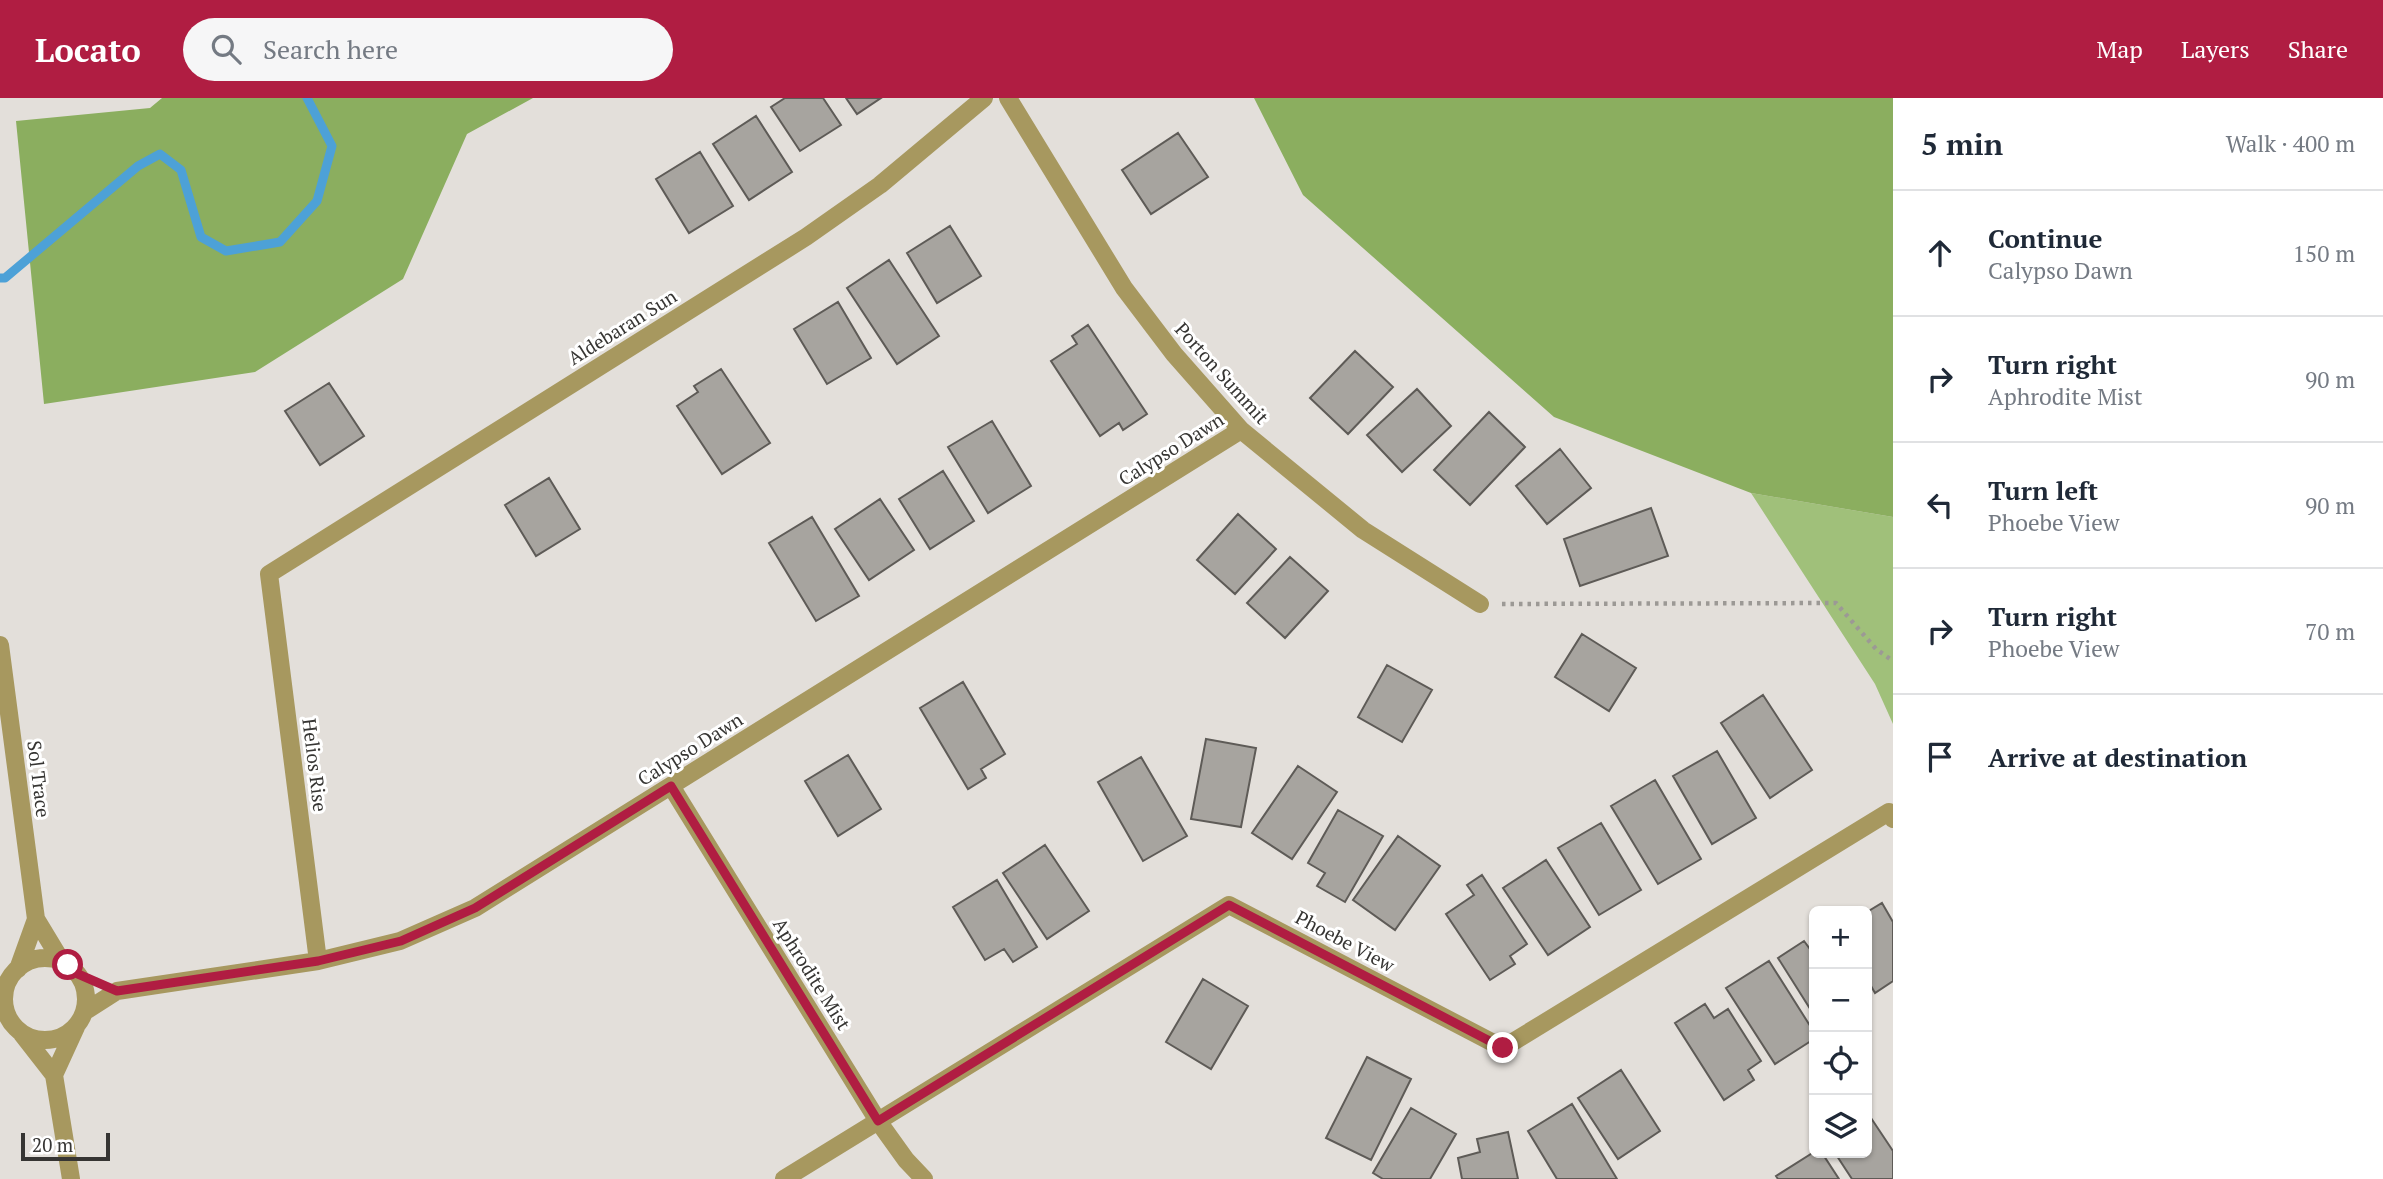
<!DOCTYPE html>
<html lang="en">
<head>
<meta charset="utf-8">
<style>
  body { margin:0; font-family:"PT Serif",serif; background:#f6f6f7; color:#1f2937 }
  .controls { position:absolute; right:21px; bottom:21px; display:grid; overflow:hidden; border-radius:10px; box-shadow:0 2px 5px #0004 }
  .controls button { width:63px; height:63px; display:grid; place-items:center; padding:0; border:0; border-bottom:2px solid #e0e1e3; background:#fff; color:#1f2937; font:35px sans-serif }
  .scale { position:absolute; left:21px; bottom:18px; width:89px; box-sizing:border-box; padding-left:7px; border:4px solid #363533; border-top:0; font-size:19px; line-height:24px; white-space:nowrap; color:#363533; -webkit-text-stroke:5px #fff; paint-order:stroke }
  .stop { position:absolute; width:21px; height:21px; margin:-16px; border:5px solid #b01d42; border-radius:50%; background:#fff }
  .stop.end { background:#b01d42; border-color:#fff; box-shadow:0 2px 7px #0008 }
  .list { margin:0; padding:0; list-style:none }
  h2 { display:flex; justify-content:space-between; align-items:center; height:91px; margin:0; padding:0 28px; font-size:30px }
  h2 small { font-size:23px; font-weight:400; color:#747a83 }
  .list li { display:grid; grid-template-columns:46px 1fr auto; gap:21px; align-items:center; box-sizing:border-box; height:126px; padding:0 28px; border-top:2px solid #e0e1e3 }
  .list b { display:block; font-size:26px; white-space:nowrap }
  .list p { margin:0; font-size:23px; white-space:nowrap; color:#747a83 }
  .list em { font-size:23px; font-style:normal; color:#747a83 }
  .icon { flex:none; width:38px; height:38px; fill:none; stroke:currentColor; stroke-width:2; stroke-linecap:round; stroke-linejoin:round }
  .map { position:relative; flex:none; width:1893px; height:1081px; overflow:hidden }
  header { display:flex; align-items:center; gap:42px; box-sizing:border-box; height:98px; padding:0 35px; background:#b01d42; color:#fff }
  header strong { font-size:33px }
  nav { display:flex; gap:38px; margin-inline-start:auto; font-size:24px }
  .search { width:490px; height:63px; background:#f6f6f7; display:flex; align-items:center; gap:18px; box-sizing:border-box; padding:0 24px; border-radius:38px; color:#747a83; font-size:26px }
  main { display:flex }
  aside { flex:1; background:#fff }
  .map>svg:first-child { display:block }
  .green { fill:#a0c07a }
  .forest { fill:#8bae5f }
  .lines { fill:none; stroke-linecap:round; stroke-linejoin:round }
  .stream { stroke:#4da1d7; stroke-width:9 }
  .building { fill:#a7a49f; stroke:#5e5b57; stroke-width:2 }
  .path { stroke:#9c9995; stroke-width:4.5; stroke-dasharray:3.5 5; stroke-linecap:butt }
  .street { stroke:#a7985f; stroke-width:18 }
  .route { stroke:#b01d42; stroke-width:9 }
  .labels { text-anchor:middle; stroke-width:6; stroke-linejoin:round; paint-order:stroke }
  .street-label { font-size:19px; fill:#363533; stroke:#fff }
</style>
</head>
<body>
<header>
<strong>Locato</strong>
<div class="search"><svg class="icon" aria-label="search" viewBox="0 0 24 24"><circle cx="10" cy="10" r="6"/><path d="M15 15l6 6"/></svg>Search here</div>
<nav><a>Map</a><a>Layers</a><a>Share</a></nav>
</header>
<main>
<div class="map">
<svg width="1893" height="1081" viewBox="0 0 1893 1081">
  <rect width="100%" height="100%" fill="#e3dfda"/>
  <!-- green -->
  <path class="green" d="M 1751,395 L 1893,419 L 1893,626 L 1875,586 Z"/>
  <!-- forest -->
  <path class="forest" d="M 162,0 L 533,0 L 467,36 L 403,181 L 255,274 L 44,306 L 16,23 L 150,10 Z
    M 1254,0 L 1893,0 L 1893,419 L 1751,395 L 1554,319 L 1303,97 Z"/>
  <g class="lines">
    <!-- stream -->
    <path class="stream" d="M 0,180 L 5,180 L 138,68 L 160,56 L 181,72 L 201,139 L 226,153 L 280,144 L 317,103 L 332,48 L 307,0"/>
  </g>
  <!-- building -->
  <path class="building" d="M 785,0 L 823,0 L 841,27 L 800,53 L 771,9 Z
    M 846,0 L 881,0 L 857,16 Z
    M 756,18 L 792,74 L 749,102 L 713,46 Z
    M 1178,35 L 1208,79 L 1151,116 L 1122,72 Z
    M 700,54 L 733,108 L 689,135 L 656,81 Z
    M 950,128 L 981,178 L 937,205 L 907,155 Z
    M 889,162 L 939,238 L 897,266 L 847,190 Z
    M 838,204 L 871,260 L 827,286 L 794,231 Z
    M 1088,227 L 1147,316 L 1123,332 L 1119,325 L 1100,338 L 1051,263 L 1077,246 L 1072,238 Z
    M 1355,253 L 1393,289 L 1348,336 L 1310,300 Z
    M 721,271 L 770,345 L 722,376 L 677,308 L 698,294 L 694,288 Z
    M 329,285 L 364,338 L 320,367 L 285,313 Z
    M 1417,291 L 1451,328 L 1402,374 L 1367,337 Z
    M 1489,314 L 1525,349 L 1470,407 L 1434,372 Z
    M 992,323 L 1031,388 L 988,415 L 948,349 Z
    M 1560,351 L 1591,390 L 1547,426 L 1516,388 Z
    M 943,373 L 974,423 L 930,451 L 899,401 Z
    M 549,380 L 580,431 L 536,458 L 505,407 Z
    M 880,401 L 914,452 L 869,482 L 835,431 Z
    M 1651,410 L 1668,458 L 1580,488 L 1564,441 Z
    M 1238,416 L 1276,451 L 1235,496 L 1197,462 Z
    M 812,419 L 859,498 L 816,523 L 769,445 Z
    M 1290,459 L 1328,493 L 1285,540 L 1247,505 Z
    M 1582,536 L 1636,570 L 1609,613 L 1555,579 Z
    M 1387,567 L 1432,592 L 1402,644 L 1358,619 Z
    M 963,584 L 1005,656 L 981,671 L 986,680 L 968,691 L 920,610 Z
    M 1763,597 L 1812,672 L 1770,700 L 1721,625 Z
    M 1206,641 L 1256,650 L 1241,729 L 1191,721 Z
    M 1717,653 L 1756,720 L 1712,746 L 1673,678 Z
    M 848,657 L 881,711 L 838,738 L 805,683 Z
    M 1141,659 L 1187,738 L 1143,763 L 1098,684 Z
    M 1298,668 L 1337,694 L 1292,761 L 1252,735 Z
    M 1655,682 L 1701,761 L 1658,786 L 1611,708 Z
    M 1338,712 L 1383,738 L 1345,804 L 1317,788 L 1325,775 L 1308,765 Z
    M 1601,725 L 1641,792 L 1599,817 L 1558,750 Z
    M 1398,738 L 1440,768 L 1395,832 L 1353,802 Z
    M 1045,747 L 1089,813 L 1047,841 L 1003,775 Z
    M 1546,762 L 1590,829 L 1548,857 L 1503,790 Z
    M 1482,777 L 1527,846 L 1510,858 L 1515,866 L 1490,882 L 1446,816 L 1474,797 L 1467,787 Z
    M 997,782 L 1037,849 L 1013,864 L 1004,851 L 985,862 L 953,809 Z
    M 1882,805 L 1893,824 L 1893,883 L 1875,895 L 1867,881 L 1867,814 Z
    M 1804,843 L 1810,851 L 1814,848 L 1814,917 L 1778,860 Z
    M 1769,863 L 1814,934 L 1814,941 L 1775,966 L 1726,890 Z
    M 1203,881 L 1248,908 L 1211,971 L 1166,944 Z
    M 1705,906 L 1714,920 L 1728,911 L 1761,963 L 1748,972 L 1754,982 L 1724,1002 L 1675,925 Z
    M 1367,959 L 1411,981 L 1371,1062 L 1326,1040 Z
    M 1621,972 L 1660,1033 L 1618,1061 L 1578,1000 Z
    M 1572,1006 L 1617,1081 L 1557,1081 L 1528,1033 Z
    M 1411,1010 L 1456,1036 L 1430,1081 L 1383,1081 L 1373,1075 Z
    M 1871,1020 L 1893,1053 L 1893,1081 L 1852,1081 L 1835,1055 L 1867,1055 L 1867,1023 Z
    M 1508,1034 L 1518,1081 L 1462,1081 L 1458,1060 L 1480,1054 L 1477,1041 Z
    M 1814,1054 L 1822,1055 L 1839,1081 L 1778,1081 L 1776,1078 Z"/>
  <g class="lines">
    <!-- path -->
    <path class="path" d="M 1502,506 L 1836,505 L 1876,551 L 1893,563"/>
    <!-- street -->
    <path class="street" d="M 1008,0 L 1124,190 L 1174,256 L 1241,332 L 1363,432 L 1480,506
      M 0,547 L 36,821 L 62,864
      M 671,688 L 878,1023 L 906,1062 L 924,1081
      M4 901a41 41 0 1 1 82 0a41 41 0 1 1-82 0Z
      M 318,863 L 269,476 L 806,139 L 880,87 L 984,0
      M 18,871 L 36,821
      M 84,914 L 117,893 L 318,863 L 400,843 L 475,810 L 1241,332
      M 22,936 L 54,977 L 71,1081
      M 54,977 L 76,929
      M 784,1081 L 1229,807 L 1503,950 L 1889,714 L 1893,721"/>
  </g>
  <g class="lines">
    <!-- route -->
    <path class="route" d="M 68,867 L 78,876 L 117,893 L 318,863 L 401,843 L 475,810 L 671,688 L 878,1023 L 1229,807 L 1503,950"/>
  </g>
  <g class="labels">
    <!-- street labels -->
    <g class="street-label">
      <text transform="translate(622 229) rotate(-32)" y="7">Aldebaran Sun</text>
      <text transform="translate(1222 275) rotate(48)" y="7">Porton Summit</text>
      <text transform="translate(1171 351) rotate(-32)" y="7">Calypso Dawn</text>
      <text transform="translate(690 651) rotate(-32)" y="7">Calypso Dawn</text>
      <text transform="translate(315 667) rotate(83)" y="7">Helios Rise</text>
      <text transform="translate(39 681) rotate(83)" y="7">Sol Trace</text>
      <text transform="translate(1345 843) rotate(28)" y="7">Phoebe View</text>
      <text transform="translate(812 876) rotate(58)" y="7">Aphrodite Mist</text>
    </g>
  </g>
</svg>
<div class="controls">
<button>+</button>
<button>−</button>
<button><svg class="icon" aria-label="locate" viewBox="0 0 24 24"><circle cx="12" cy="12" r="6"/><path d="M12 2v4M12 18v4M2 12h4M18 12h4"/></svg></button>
<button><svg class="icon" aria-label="layers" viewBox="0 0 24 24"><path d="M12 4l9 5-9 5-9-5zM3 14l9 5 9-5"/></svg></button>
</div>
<div class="scale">20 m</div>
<div class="stop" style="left:68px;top:867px"></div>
<div class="stop end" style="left:1503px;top:950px"></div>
</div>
<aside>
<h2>5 min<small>Walk · 400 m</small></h2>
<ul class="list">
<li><svg class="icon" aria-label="ahead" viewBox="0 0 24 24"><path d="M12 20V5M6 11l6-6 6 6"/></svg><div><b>Continue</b><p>Calypso Dawn</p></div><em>150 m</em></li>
<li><svg class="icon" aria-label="right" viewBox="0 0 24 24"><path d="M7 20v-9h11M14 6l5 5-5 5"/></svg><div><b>Turn right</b><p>Aphrodite Mist</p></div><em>90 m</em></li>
<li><svg class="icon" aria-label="left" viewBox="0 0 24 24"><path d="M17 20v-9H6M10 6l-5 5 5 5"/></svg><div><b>Turn left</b><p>Phoebe View</p></div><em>90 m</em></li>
<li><svg class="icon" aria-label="right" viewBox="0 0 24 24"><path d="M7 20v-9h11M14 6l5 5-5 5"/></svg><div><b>Turn right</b><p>Phoebe View</p></div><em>70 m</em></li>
<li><svg class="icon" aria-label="arrive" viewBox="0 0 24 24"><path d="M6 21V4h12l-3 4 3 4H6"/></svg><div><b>Arrive at destination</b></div></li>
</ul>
</aside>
</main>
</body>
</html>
